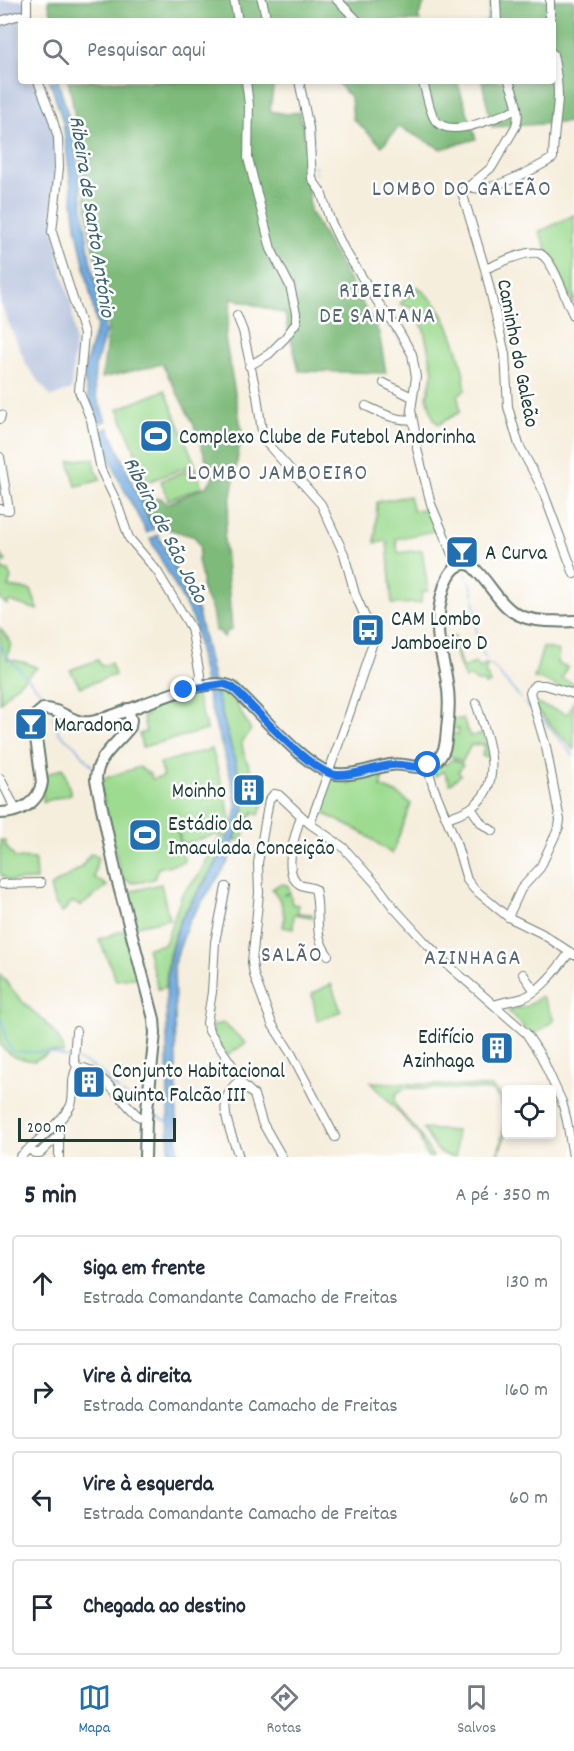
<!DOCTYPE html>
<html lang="pt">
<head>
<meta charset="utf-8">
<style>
  body { margin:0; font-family:Dekko,sans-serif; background:#f2f2f3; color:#1f2937 }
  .controls { position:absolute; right:18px; bottom:18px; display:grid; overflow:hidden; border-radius:6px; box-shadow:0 3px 9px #0003 }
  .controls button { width:54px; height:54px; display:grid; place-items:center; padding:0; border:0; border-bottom:2px solid #e0e1e3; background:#fff; color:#1f2937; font:30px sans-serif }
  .scale { position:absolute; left:18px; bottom:15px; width:158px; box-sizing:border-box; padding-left:6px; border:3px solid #1f3d34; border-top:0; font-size:16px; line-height:21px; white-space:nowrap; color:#1f3d34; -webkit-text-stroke:4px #fff; paint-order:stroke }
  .stop { position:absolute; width:18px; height:18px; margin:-14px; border:4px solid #1a73e8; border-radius:50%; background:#fff }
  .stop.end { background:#1a73e8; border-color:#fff; box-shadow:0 2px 6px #0008 }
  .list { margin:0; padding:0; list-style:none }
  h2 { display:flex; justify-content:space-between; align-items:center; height:78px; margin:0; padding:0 24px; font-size:26px }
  h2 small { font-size:20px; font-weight:400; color:#747a83 }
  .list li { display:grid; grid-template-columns:39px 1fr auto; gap:18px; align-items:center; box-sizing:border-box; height:96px; margin:0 12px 12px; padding:0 12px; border:2px solid #e0e1e3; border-radius:6px }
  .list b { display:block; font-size:22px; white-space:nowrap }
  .list p { margin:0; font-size:20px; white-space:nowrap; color:#747a83 }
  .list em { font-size:20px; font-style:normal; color:#747a83 }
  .icon { flex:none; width:33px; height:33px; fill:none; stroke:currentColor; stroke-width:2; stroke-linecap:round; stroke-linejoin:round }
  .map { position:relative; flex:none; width:574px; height:1157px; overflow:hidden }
  .search { position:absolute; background:#fff; box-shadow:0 3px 9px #0003; left:18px; right:18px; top:18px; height:66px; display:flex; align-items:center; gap:15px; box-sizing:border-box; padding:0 21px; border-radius:6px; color:#747a83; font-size:22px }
  .sheet { height:510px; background:#fff }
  nav { display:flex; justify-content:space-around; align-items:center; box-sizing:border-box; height:84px; border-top:2px solid #e0e1e3; background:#fff; font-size:16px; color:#747a83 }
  nav a { display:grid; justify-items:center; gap:3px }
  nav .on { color:#1f6fb2 }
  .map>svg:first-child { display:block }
  .industrial { fill:#b8c5de }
  .green { fill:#9ddb90; stroke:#5e8c62; stroke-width:1.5 }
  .forest { fill:#7ebb7a; stroke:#4e7c57; stroke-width:1.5 }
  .water { fill:#71aae0; stroke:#48748a; stroke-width:1.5 }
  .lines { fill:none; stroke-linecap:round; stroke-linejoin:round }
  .stream { stroke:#71aae0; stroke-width:1.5 }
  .minor-casing { stroke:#6a7b6f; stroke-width:10 }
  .major-casing { stroke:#6a7b6f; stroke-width:14 }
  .minor { stroke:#fff; stroke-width:8 }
  .major { stroke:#fff; stroke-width:10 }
  .route { stroke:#1a73e8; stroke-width:8 }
  .labels { text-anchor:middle; stroke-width:5; stroke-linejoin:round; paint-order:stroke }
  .street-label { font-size:21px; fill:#1f3d34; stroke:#fff }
  .poi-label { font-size:21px; fill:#1f3d34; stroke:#fff; text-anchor:start }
  .neighbourhood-label { font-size:22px; letter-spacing:1.5px; fill:#566771; stroke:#fff }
  .water-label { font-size:22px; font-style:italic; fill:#3c6370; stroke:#fff }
</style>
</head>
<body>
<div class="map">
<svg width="574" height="1157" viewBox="0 0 574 1157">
  <rect width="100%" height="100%" fill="#fff"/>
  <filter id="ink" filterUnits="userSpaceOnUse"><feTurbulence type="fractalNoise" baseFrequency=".0167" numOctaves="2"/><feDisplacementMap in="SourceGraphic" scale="12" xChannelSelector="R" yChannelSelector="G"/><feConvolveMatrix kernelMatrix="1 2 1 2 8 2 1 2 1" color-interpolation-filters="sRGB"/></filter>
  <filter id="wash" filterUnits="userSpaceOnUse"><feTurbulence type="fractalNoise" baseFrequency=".008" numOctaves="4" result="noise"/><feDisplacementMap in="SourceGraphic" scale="24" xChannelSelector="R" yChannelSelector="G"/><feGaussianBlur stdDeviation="1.35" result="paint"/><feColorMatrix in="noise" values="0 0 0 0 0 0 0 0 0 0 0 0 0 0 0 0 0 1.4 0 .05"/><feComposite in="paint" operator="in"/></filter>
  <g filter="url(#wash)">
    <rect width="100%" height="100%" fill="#f6eedd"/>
    <!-- industrial -->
    <path class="industrial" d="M 0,0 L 28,0 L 31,21 L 21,21 L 21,81 L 36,81 L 58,135 L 52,210 L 60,264 L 72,308 L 75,344 L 71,390 L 51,397 L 27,366 L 0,303 Z"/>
    <!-- green -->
    <path class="green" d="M 574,215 L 574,305 L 553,259 L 547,254 L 549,252 L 539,232 Z
      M 417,286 C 424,292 432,299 437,306 C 451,325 465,366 465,390 L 458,395 L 460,412 L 439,424 L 434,420 L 427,397 L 433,371 L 424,330 L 415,309 L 400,304 Z
      M 165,390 L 195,464 L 147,482 L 118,409 Z
      M 94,458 L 95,469 L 101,480 L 76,486 L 69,461 Z
      M 195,467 L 202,487 L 168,500 L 161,481 Z
      M 409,496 L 413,511 L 429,508 L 438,530 L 396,539 L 398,553 L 422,550 L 428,591 L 422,592 L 421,603 L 392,604 L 387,541 L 375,543 L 377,502 Z
      M 0,554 L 6,561 L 1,563 L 3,570 L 8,571 L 11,578 L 8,587 L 31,590 L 38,610 L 9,601 L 7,605 L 0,599 Z
      M 0,628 L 11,643 L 7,659 L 27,663 L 37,668 L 11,690 L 0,703 Z
      M 455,636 L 455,645 L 462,668 L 475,663 L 480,668 L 485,664 L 488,664 L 485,671 L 490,683 L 485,685 L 483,682 L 477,682 L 469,676 L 465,679 L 452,645 L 445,645 L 444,640 Z
      M 543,647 L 559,651 L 557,663 L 567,667 L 562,679 L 574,683 L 574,694 L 542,680 L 534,678 Z
      M 98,660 L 101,666 L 111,663 L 115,675 L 80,687 L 70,670 Z
      M 223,687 L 235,694 L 232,697 L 251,730 L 242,742 L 243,751 L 255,781 L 266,788 L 267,793 L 259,815 L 253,812 L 243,835 L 244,839 L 235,841 L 244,809 L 244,794 L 215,688 Z
      M 196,694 L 207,730 L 142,747 L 139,734 L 146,732 L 143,717 L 147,716 L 145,707 Z
      M 574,700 L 574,750 L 537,710 L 534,703 L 568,714 Z
      M 452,719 L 463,719 L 470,736 L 483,734 L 490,757 L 482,756 L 484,744 L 471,745 L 462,762 L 448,754 L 451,733 L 458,734 L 459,729 L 451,728 Z
      M 212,749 L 234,830 L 182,844 L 174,818 L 185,862 L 158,868 L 154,879 C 139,882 131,887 121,876 L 99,780 L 139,767 L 150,774 L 152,779 L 163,777 L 160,763 Z
      M 452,759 L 463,765 L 458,772 L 461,775 L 450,784 L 444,771 L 435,776 L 433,764 L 441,761 L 446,765 Z
      M 63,768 L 71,794 L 43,802 L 43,776 Z
      M 384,769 L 381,787 L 398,794 L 411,804 L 392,854 L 363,833 L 319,811 L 328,778 L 349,778 Z
      M 220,836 L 229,836 C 218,865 202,882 187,908 C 173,931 166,960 166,987 L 158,989 L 147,948 L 165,944 L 182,894 L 198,876 Z
      M 0,840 L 5,841 L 5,845 L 15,858 L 35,859 L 36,880 L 9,881 L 0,874 Z
      M 90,854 L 98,856 L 94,877 L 107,886 L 81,906 L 72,902 L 62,913 L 54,902 L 50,887 L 82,867 Z
      M 161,884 L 169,919 L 136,926 L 128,892 Z
      M 280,884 L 288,885 L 290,893 L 283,895 L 290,894 L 292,904 L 298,905 L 298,913 L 312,914 L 312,917 L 294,914 L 293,929 L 283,927 C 286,913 282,900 272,889 Z
      M 125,930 L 139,977 L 116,980 L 99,939 Z
      M 0,974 C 7,983 14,992 22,1001 C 34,1014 63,1033 63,1053 L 51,1052 L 34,1061 L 14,1057 L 0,1046 Z
      M 331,984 L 341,1011 L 317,1021 L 312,994 Z
      M 542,996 L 554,1020 L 533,1036 L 508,1011 L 527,1006 Z
      M 223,1023 L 246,1043 L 228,1055 L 213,1036 L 212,1026 Z
      M 371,1082 L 492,1087 C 513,1103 508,1136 497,1156 C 503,1138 511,1101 490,1090 L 410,1088 C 375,1093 410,1122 418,1132 C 424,1140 427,1149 433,1157 L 428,1157 C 421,1149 424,1144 419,1136 C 404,1117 387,1100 371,1082 Z
      M 423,1129 L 456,1131 L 456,1157 C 437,1157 432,1142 423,1129 Z"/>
    <!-- forest -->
    <path class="forest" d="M 48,0 L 426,0 L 418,17 L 420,21 L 53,21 Z
      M 492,0 L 574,0 L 574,122 L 492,127 L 482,81 L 553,81 L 553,21 L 487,21 Z
      M 68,81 L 274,81 L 270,111 L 286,114 L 299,112 L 304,131 L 310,211 L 379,333 L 386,373 L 299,371 L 285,314 L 232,298 L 225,338 L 242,432 L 224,537 L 232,630 L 226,632 L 224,637 L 219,631 L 215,631 L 212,610 L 202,590 L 202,579 L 198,560 L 200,547 L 195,537 L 152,524 L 141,500 L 161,498 L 167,504 L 207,486 L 213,478 L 193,423 L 162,364 L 102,378 L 108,331 L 103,294 L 90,231 L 72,98 Z
      M 336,81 L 457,81 L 476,139 L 441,149 L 399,127 L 382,146 L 353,119 L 351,98 Z"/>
    <!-- water -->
    <path class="water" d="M 50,81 L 58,81 L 73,132 L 90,259 L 102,305 L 105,334 L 95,367 L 94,385 L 96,395 L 106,421 L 97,424 L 84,381 L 85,367 L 97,326 L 76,226 L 63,122 Z
      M 109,428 L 144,510 L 154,529 L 147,533 L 118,478 L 100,431 Z
      M 158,535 L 198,612 L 214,683 L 205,684 L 194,621 L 150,539 Z
      M 215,688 L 244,794 L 244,809 L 227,864 L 189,921 L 174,963 L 178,1157 L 169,1157 L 166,990 L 170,955 L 180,921 L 216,865 L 230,831 L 234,830 C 233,820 238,812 236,802 C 230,764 214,727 206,689 Z"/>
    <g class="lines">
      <!-- stream -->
      <path class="stream" d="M 310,116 L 314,147
        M 315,166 L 315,168
        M 315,172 L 316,174
        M 316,190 L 323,213 L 335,239
        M 373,302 L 384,317
        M 394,330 L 401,342
        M 463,570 L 468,579
        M 469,581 C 481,603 469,637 486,658
        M 0,645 L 7,656 L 47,699
        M 491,664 L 521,699
        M 525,703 L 530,709
        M 53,717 L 59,733 L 74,745 L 93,767
        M 542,719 L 574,756
        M 0,1018 C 9,1031 0,1036 14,1052 L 48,1052 L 69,1058
        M 77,1060 C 95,1066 107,1075 118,1090
        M 122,1093 L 143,1107
        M 152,1113 L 168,1122"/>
    </g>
  </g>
  <g filter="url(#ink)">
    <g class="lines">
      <defs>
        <path id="minor" d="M 27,0 L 27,21
          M 234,0 L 238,21
          M 262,0 L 267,21
          M 337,0 L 358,21
          M 496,0 L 497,21
          M 550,0 L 550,21
          M 0,21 L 20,15 L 27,20
          M 38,81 L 52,117 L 58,138 L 59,168 L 52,232 L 84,334 L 79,391 L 91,420 L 101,470 L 117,503 L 129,538 L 157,571 L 191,628 L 200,675 L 198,688
          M 246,81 L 249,105 L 248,158 L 271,249 L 290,286 L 296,313 L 296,323 L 285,338 L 269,354 L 249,366
          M 299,81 L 309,128 L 312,179 L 321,192 L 330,220 L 344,249 L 381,307 L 397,328 L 412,354 L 416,377 L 411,410 L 417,442 L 417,449 L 431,504 L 457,566
          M 422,81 C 427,92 428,107 434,118 C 447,142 498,116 517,109
          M 509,81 C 514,96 521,110 516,126 L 492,167 L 462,192 L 485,269 L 505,354 L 508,407 L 519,445 L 541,486 L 574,574
          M 471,187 C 486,195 537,168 553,158 C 553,138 557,118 558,97 C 558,83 556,68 553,54
          M 485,269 C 498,264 525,250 538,253 C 553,256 566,303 574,316
          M 237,316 L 243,331 L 257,396 L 263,439 L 321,504 L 344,554 L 355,594 L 369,626 L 373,642 L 350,712 L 310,824
          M 384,383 L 412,397
          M 366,406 C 379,412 398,422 412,419
          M 0,419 L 1,415
          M 0,457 L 9,510 L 0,509
          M 427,765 L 433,786 L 455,839 L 467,880 L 474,889 L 508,917 L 541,933 L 574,955
          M 0,778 L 16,810
          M 471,808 L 482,824 L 493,831
          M 301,816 C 296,832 280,875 301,885 C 305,887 311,887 315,889 C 321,912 312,934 328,955
          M 447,818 C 455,815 465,812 472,807 C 507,782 486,734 476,703
          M 2,884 L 41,883
          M 226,887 L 215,942 L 212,992 L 207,1023 L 209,1031 L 238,1074 L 239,1081 L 254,1095 L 262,1122 L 282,1157
          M 508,917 L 521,889 L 540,868 L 559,827 L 560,820 L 546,747 L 530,693 L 532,688 L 535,685 L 545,685 L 574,694
          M 523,974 L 534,990
          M 495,1005 C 504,1001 514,1001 523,998 C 542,990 558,968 570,952
          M 77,1068 C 95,1063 125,1104 138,1116 L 146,1119
          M 239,1081 C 213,1101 231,1131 239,1157
          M 59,1135 L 59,1157
          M 335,1137 L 292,1055 L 272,1024 L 254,975 L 252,962 L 259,893 L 258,863 L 269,800 L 274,794 L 279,795 L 310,824 L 343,847 L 376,884 L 394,908 L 424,941 L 448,965 L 526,1033 L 541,1056 L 562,1102 L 567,1121 L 573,1157
          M 30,1147 L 34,1153 L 40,1153 L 59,1135
          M 20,1157 C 32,1145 65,1119 71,1105 C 75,1093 70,1079 77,1068 L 74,1059 L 76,1031"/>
        <path id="major" d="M 128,709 L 131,720 L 130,727 C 117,744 96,757 96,780 L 117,879 L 154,1019 L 155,1033 L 146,1119 L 145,1157
          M 0,813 C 19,813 39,803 42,782 L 34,723 L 36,715 L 43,709 C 61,708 73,725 91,722 C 124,716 202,673 232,687 C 255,707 308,772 336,774 C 355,776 372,768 390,765 C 406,762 420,773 435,762 C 446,753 446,742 447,729 C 449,713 450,698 447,683 C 445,665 438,647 438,629 C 438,611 444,556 471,565 C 500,592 500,619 546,621 C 555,621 565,622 574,621"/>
      </defs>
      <!-- minor casing -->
      <use href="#minor" class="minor-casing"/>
      <!-- major casing -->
      <use href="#major" class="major-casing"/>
      <!-- minor -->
      <use href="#minor" class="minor"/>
      <!-- major -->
      <use href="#major" class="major"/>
    </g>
  </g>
  <g class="lines" filter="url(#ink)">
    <!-- route -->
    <path class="route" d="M 184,690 L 224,684 L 232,687 C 255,707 309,773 337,775 C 356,776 373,767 391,765 C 404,763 415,770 428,765"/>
  </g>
  <!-- icons -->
  <defs>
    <symbol id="stadium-square" viewBox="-11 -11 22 22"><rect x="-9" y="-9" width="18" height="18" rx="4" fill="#1f6fb2" stroke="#fff"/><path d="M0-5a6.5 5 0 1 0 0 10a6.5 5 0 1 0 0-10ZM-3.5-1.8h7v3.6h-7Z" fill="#fff"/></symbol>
    <symbol id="bar-square" viewBox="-11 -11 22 22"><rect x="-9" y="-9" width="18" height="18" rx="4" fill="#1f6fb2" stroke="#fff"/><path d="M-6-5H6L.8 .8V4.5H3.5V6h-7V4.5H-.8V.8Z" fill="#fff"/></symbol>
    <symbol id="bus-square" viewBox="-11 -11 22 22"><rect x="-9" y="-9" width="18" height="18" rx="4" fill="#1f6fb2" stroke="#fff"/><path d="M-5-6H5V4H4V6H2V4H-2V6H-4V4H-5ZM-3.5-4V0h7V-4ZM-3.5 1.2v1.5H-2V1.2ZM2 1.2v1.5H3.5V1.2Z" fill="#fff"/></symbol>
    <symbol id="building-square" viewBox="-11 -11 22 22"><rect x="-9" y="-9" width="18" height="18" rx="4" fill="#1f6fb2" stroke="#fff"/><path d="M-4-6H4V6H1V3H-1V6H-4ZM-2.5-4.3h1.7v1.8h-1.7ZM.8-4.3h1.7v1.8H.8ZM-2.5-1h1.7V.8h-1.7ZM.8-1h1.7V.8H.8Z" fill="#fff"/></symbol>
  </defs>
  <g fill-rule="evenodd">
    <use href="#stadium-square" x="137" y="417" width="38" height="38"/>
    <use href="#bar-square" x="443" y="533" width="38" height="38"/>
    <use href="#bus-square" x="349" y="611" width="38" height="38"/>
    <use href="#bar-square" x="12" y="705" width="38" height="38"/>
    <use href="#building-square" x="230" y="771" width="38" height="38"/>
    <use href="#stadium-square" x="126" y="816" width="38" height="38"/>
    <use href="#building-square" x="478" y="1029" width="38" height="38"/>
    <use href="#building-square" x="70" y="1063" width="38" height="38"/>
  </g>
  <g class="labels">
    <!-- street labels -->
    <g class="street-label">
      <text transform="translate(519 353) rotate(79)" y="7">Caminho do Galeão</text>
    </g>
    <!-- poi labels -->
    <g class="poi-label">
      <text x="179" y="443">Complexo Clube de Futebol Andorinha</text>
      <text x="485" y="559">A Curva</text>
      <text x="391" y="625">CAM Lombo<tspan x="391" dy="24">Jamboeiro D</tspan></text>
      <text x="54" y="731">Maradona</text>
      <text x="226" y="797" text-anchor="end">Moinho</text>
      <text x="168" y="830">Estádio da<tspan x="168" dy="24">Imaculada Conceição</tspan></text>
      <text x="474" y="1043" text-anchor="end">Edifício<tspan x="474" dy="24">Azinhaga</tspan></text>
      <text x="112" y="1077">Conjunto Habitacional<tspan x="112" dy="24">Quinta Falcão III</tspan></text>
    </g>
    <!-- neighbourhood labels -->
    <g class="neighbourhood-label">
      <text x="462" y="195">LOMBO DO GALEÃO</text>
      <text x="378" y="297">RIBEIRA<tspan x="378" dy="25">DE SANTANA</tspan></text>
      <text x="278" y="479">LOMBO JAMBOEIRO</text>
      <text x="292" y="961">SALÃO</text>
      <text x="473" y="964">AZINHAGA</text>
    </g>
    <!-- water labels -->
    <g class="water-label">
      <text transform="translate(94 216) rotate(81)" y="8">Ribeira de Santo António</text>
      <text transform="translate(167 529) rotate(63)" y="8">Ribeira de São João</text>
    </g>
  </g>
</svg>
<div class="controls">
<button><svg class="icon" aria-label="locate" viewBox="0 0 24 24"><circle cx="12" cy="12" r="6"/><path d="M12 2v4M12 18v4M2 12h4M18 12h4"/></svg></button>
</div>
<div class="scale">200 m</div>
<div class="stop" style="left:428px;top:765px"></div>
<div class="stop end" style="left:184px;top:690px"></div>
<div class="search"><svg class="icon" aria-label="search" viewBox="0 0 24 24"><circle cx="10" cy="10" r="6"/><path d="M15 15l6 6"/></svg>Pesquisar aqui</div>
</div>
<section class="sheet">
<h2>5 min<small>A pé · 350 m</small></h2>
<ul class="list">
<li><svg class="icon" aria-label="ahead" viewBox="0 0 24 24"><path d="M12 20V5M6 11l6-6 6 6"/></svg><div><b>Siga em frente</b><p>Estrada Comandante Camacho de Freitas</p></div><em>130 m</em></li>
<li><svg class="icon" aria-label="right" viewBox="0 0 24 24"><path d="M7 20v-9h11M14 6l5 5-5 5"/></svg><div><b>Vire à direita</b><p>Estrada Comandante Camacho de Freitas</p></div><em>160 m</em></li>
<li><svg class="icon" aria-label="left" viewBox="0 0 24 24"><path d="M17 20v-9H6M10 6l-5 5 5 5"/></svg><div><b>Vire à esquerda</b><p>Estrada Comandante Camacho de Freitas</p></div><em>60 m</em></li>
<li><svg class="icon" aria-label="arrive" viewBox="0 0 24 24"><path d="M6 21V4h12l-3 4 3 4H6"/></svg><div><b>Chegada ao destino</b></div></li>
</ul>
</section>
<nav>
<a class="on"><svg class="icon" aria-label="map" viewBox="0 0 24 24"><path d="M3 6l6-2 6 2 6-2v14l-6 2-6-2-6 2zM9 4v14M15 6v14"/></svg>Mapa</a>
<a><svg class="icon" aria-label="directions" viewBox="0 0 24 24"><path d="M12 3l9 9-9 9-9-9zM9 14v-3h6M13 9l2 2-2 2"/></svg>Rotas</a>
<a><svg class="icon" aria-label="saved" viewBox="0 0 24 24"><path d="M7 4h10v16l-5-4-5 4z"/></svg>Salvos</a>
</nav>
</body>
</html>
